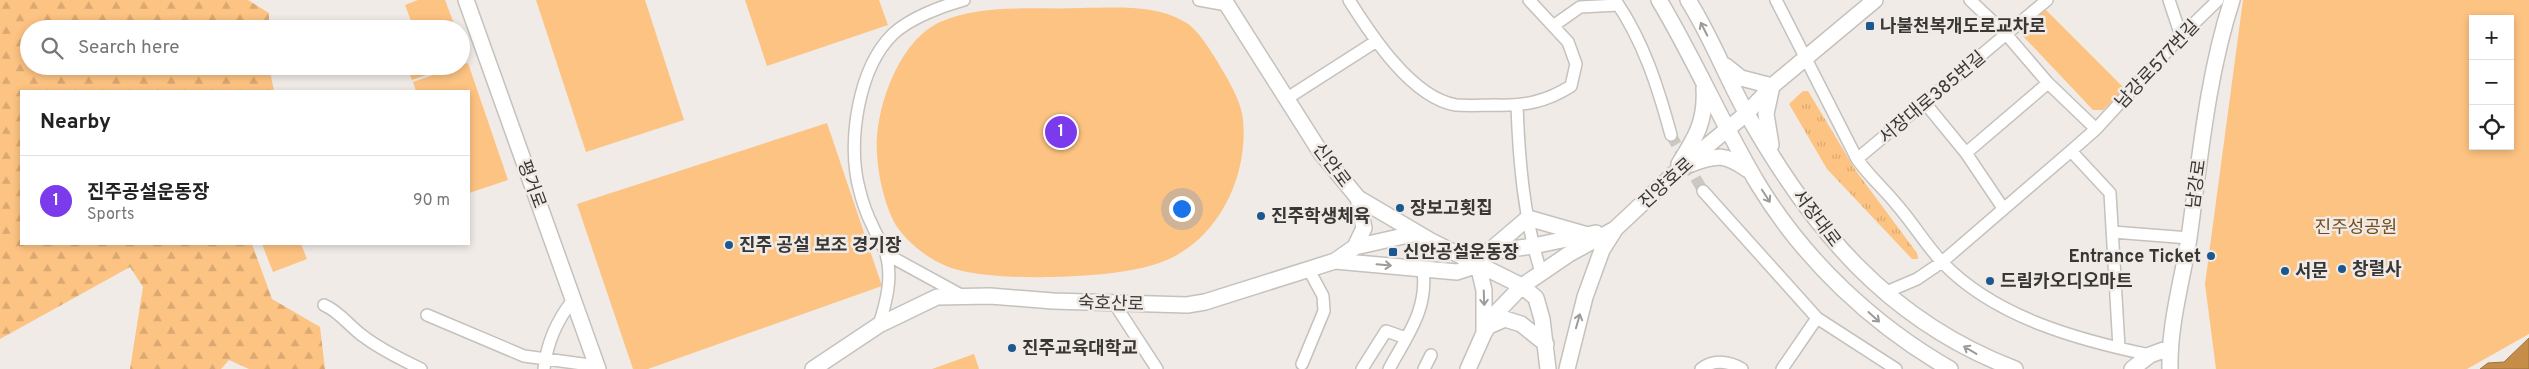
<!DOCTYPE html>
<html lang="en">
<head>
<meta charset="utf-8">
<style>
  body { margin:0; font-family:Overpass,"Noto Sans KR",sans-serif; background:#f2f2f2; color:#222 }
  .controls { position:absolute; right:15px; top:15px; display:grid; overflow:hidden; border-radius:0px; box-shadow:0 2px 8px #0003 }
  .controls button { width:45px; height:45px; display:grid; place-items:center; padding:0; border:0; border-bottom:1px solid #e0e0e0; background:#fff; color:#222; font:25px sans-serif }
  .you { position:absolute; left:1181px; top:208px; width:18px; height:18px; margin:-12px; border:4px solid #fff; border-radius:50%; background:#1a73e8; box-shadow:0 0 0 8px #1a73e833 }
  .badge { display:grid; place-items:center; width:32px; height:32px; border-radius:50%; background:#7c3aed; color:#fff; font-size:16px; font-weight:700 }
  .pin { position:absolute; translate:-50% -50%; border:2px solid #fff; box-shadow:0 1px 5px #0006 }
  .list { margin:0; padding:0; list-style:none }
  h2 { display:flex; justify-content:space-between; align-items:center; height:65px; margin:0; padding:0 20px; font-size:21px }
  h2 small { font-size:16px; font-weight:400; color:#767676 }
  .list li { display:grid; grid-template-columns:32px 1fr auto; gap:15px; align-items:center; box-sizing:border-box; height:90px; padding:0 20px; border-top:1px solid #e0e0e0 }
  .list b { display:block; font-size:19px; white-space:nowrap }
  .list p { margin:0; font-size:16px; white-space:nowrap; color:#767676 }
  .list em { font-size:16px; font-style:normal; color:#767676 }
  .icon { flex:none; width:28px; height:28px; fill:none; stroke:currentColor; stroke-width:2; stroke-linecap:round; stroke-linejoin:round }
  .map { position:relative; flex:none; width:2529px; height:369px; overflow:hidden }
  .search { position:absolute; background:#fff; box-shadow:0 2px 8px #0003; left:20px; top:20px; width:450px; height:55px; display:flex; align-items:center; gap:12px; box-sizing:border-box; padding:0 18px; border-radius:28px; color:#767676; font-size:19px }
  .panel { position:absolute; background:#fff; box-shadow:0 2px 8px #0003; left:20px; top:90px; width:450px; height:155px; border-radius:0px }
  .map>svg:first-child { display:block }
  .grass { fill:url(#grass-tufts) }
  .forest { fill:url(#forest-firs) }
  .park { fill:#fdc382; fill-rule:evenodd }
  .water { fill:#c68d49; stroke:#9c7343 }
  .lines { fill:none; stroke-linecap:round; stroke-linejoin:round }
  .minor-tunnel { stroke:#cbc7c3; stroke-width:11; stroke-dasharray:11 5.5; stroke-linecap:butt }
  .minor-casing { stroke:#c5c1bc; stroke-width:14 }
  .tertiary-casing { stroke:#c5c1bc; stroke-width:18 }
  .minor { stroke:#fff; stroke-width:11 }
  .tertiary { stroke:#fff; stroke-width:15 }
  .oneway { stroke:#9c9b9a }
  .poi-dot { fill:#1a588f; stroke:#f0ebe6; stroke-width:2 }
  .labels { text-anchor:middle; stroke-width:5; stroke-linejoin:round; paint-order:stroke }
  .poi-label { font-size:18px; font-weight:bold; fill:#393735; stroke:#f0ebe6; text-anchor:start }
  .street-label { font-size:18px; fill:#393735; stroke:#f0ebe6 }
  .park-label { font-size:18px; fill:#754d1a; stroke:#f0ebe6 }
</style>
</head>
<body>
<div class="map">
<svg width="2529" height="369" viewBox="0 0 2529 369">
  <defs>
    <pattern id="grass-tufts" width="24" height="20" patternUnits="userSpaceOnUse" patternTransform="scale(1.25)"><rect width="24" height="20" fill="#fdc382"/><path d="M3 7l-1-3M5 7V3M7 7l1-3M15 17l-1-3M17 17v-4M19 17l1-3" fill="none" stroke="#daa871"/></pattern>
    <pattern id="forest-firs" width="22" height="20" patternUnits="userSpaceOnUse" patternTransform="scale(1.25)"><rect width="22" height="20" fill="#fdc382"/><path d="M5 1l3.5 6h-7zM16 11l3.5 6h-7z" fill="#daa871"/></pattern>
  </defs>
  <rect width="100%" height="100%" fill="#f0ebe6"/>
  <!-- grass -->
  <path class="grass" d="M 1803,91 L 1808,91 L 1856,171 L 1917,253 L 1918,259 L 1912,259 L 1827,169 L 1789,104 Z"/>
  <!-- forest -->
  <path class="forest" d="M 0,0 L 248,0 L 269,13 L 269,29 L 29,29 L 29,66 L 269,66 L 274,91 L 21,91 L 21,244 L 252,244 L 272,299 L 320,327 L 325,369 L 249,369 L 229,360 L 221,369 L 130,369 L 143,287 L 130,267 L 0,339 Z"/>
  <!-- park -->
  <path class="park" d="M 418,0 L 445,0 L 456,29 L 414,29 L 405,5 Z
    M 536,0 L 645,0 L 684,120 L 586,152 Z
    M 745,0 L 879,0 L 888,25 L 767,66 Z
    M 2243,0 L 2529,0 L 2529,334 L 2467,369 L 2216,369 L 2205,284 ZM 2473,19 L 2510,19 L 2510,146 L 2473,146 Z
    M 2043,7 L 2125,89 L 2103,110 L 2093,110 L 2021,34 L 2022,25 Z
    M 1081,8 C 1115,8 1154,4 1185,22 C 1200,30 1217,61 1226,76 C 1233,89 1242,105 1243,120 C 1249,180 1214,248 1153,265 C 1129,272 1100,275 1075,276 C 1042,278 973,279 944,265 C 925,257 902,238 893,220 C 884,201 878,175 877,154 C 874,111 898,41 940,22 C 983,3 1036,10 1081,8 Z
    M 468,63 L 508,180 L 469,193 L 469,91 L 416,91 L 413,82 Z
    M 407,66 L 452,66 L 412,80 Z
    M 827,123 L 882,286 L 648,369 L 633,369 L 577,204 Z
    M 262,244 L 301,244 L 307,259 L 273,272 Z
    M 974,354 L 979,369 L 932,369 Z"/>
  <!-- water -->
  <path class="water" d="M 2529,338 L 2529,369 L 2480,369 L 2488,363 L 2504,362 Z"/>
  <g class="lines">
    <!-- minor-tunnel -->
    <path class="minor-tunnel" d="M 1671,135 L 1703,191"/>
    <defs>
      <path id="minor" d="M 1199,0 L 1227,5
        M 1349,0 C 1371,35 1412,98 1456,105 C 1469,106 1482,105 1495,105 C 1524,106 1546,102 1571,86 L 1576,64 L 1568,42 L 1529,0
        M 1615,0 C 1643,40 1658,87 1671,135
        M 1776,0 L 1857,159 C 1869,176 1884,189 1897,205 C 1913,223 1925,244 1942,262 C 1994,317 2078,340 2150,355
        M 1970,0 L 2006,34 L 2048,83 L 2096,129
        M 2169,0 L 2181,36
        M 1553,26 L 1580,7 L 1618,5
        M 1286,99 L 1375,42
        M 1925,103 L 1966,153 L 2003,208
        M 1517,106 C 1519,162 1524,219 1541,272
        M 2071,151 L 2110,193 L 2119,348
        M 1966,153 L 2048,83
        M 1857,159 L 2047,0
        M 1703,191 L 1817,318 L 1896,369
        M 2113,232 L 2189,238
        M 886,254 L 961,295
        M 1884,293 L 1917,279 L 1942,262 L 2071,151 L 2096,129 L 2181,36 L 2218,0
        M 1114,303 L 1157,369
        M 324,305 C 340,312 349,326 363,336 C 381,350 401,359 421,369
        M 427,315 L 524,356 L 597,366
        M 879,325 C 886,303 893,277 886,254 C 883,245 877,236 873,227 C 867,215 862,201 859,188 C 847,143 858,68 893,34 C 910,18 942,6 964,0
        M 1302,364 L 1324,311 L 1323,296 L 1309,270
        M 544,369 C 547,342 557,320 573,300
        M 1362,369 L 1386,331 L 1406,338
        M 1389,369 C 1408,334 1428,310 1423,269
        M 1424,369 L 1431,355
        M 1701,369 C 1713,359 1729,361 1742,369
        M 1782,369 L 1817,318"/>
      <path id="tertiary" d="M 466,0 L 598,369
        M 1224,0 L 1321,153 L 1358,198 L 1431,241 L 1522,286 L 1536,298 L 1542,319 L 1548,369
        M 1659,0 C 1695,60 1722,124 1758,184 C 1804,260 1873,325 1950,369
        M 1688,0 C 1711,36 1726,77 1747,114 C 1812,229 1888,321 2015,369
        M 1726,66 L 1741,78 L 1772,86 L 1766,114 L 1771,145
        M 1679,164 C 1696,137 1706,121 1704,88
        M 1691,164 C 1717,154 1726,154 1748,170
        M 1355,247 L 1364,228 L 1358,198
        M 1487,253 L 1528,218 L 1584,234
        M 1461,256 L 1533,246 L 1596,233
        M 1335,261 L 1457,272 L 1478,265 L 1484,290 L 1484,333
        M 1489,326 L 1505,319 L 1521,324 L 1546,344
        M 813,369 L 879,325 L 937,297 L 990,296 L 1053,301 L 1187,305 L 1205,302 L 1335,261 L 1355,247 L 1417,233
        M 1468,369 L 1484,333 L 1497,312 L 1522,286 L 1569,254 L 1615,229 L 1678,170 L 1747,113 L 1772,86 L 1875,0
        M 1567,369 L 1585,297 L 1602,250 L 1614,231
        M 2132,369 L 2150,355 L 2169,348
        M 2170,369 C 2169,324 2182,282 2189,238 C 2200,159 2207,77 2232,0"/>
    </defs>
    <!-- minor casing -->
    <use href="#minor" class="minor-casing"/>
    <!-- tertiary casing -->
    <use href="#tertiary" class="tertiary-casing"/>
    <!-- minor -->
    <use href="#minor" class="minor"/>
    <!-- tertiary -->
    <use href="#tertiary" class="tertiary"/>
  </g>
  <!-- one-way arrows -->
  <defs><path id="oneway-shaft" d="M-6 0H5M1.5-3L5.5 0L1.5 3" fill="none" stroke-width="1.6" stroke-linecap="round" stroke-linejoin="round" transform="scale(1.25)"/></defs>
  <g class="oneway">
    <use href="#oneway-shaft" transform="translate(1704 29) rotate(-117)"/>
    <use href="#oneway-shaft" transform="translate(1766 196) rotate(57)"/>
    <use href="#oneway-shaft" transform="translate(1384 265) rotate(5)"/>
    <use href="#oneway-shaft" transform="translate(1484 298) rotate(88)"/>
    <use href="#oneway-shaft" transform="translate(1874 317) rotate(42)"/>
    <use href="#oneway-shaft" transform="translate(1578 321) rotate(-74)"/>
    <use href="#oneway-shaft" transform="translate(1970 350) rotate(-149)"/>
  </g>
  <!-- markers -->
  <g class="poi-dot">
    <rect x="1865" y="21" width="10" height="10" rx="2.5"/>
    <circle cx="1400" cy="208" r="5"/>
    <circle cx="1261" cy="216" r="5"/>
    <circle cx="729" cy="245" r="5"/>
    <rect x="1388" y="247" width="10" height="10" rx="2.5"/>
    <circle cx="2211" cy="256" r="5"/>
    <circle cx="2342" cy="269" r="5"/>
    <circle cx="2285" cy="271" r="5"/>
    <circle cx="1990" cy="281" r="5"/>
    <circle cx="1012" cy="348" r="5"/>
  </g>
  <g class="labels">
    <!-- poi labels -->
    <g class="poi-label">
      <text x="1880" y="32">나불천복개도로교차로</text>
      <text x="1410" y="214">장보고횟집</text>
      <text x="1271" y="222">진주학생체육</text>
      <text x="739" y="251">진주 공설 보조 경기장</text>
      <text x="1403" y="258">신안공설운동장</text>
      <text x="2201" y="262" text-anchor="end">Entrance Ticket</text>
      <text x="2352" y="275">창렬사</text>
      <text x="2295" y="277">서문</text>
      <text x="2000" y="287">드림카오디오마트</text>
      <text x="1022" y="354">진주교육대학교</text>
    </g>
    <!-- street labels -->
    <g class="street-label">
      <text transform="translate(2157 64) rotate(-47)" y="6">남강로577번길</text>
      <text transform="translate(1932 97) rotate(-40)" y="6">서장대로385번길</text>
      <text transform="translate(1332 165) rotate(53)" y="6">신안로</text>
      <text transform="translate(1666 183) rotate(-42)" y="6">진양호로</text>
      <text transform="translate(532 184) rotate(70)" y="6">평거로</text>
      <text transform="translate(2196 184) rotate(-82)" y="6">남강로</text>
      <text transform="translate(1817 218) rotate(53)" y="6">서장대로</text>
      <text transform="translate(1111 303) rotate(2)" y="6">숙호산로</text>
    </g>
    <!-- park labels -->
    <g class="park-label">
      <text x="2356" y="233">진주성공원</text>
    </g>
  </g>
</svg>
<div class="controls">
<button>+</button>
<button>−</button>
<button><svg class="icon" aria-label="locate" viewBox="0 0 24 24"><circle cx="12" cy="12" r="6"/><path d="M12 2v4M12 18v4M2 12h4M18 12h4"/></svg></button>
</div>
<div class="you"></div>
<div class="pin badge" style="left:1061px;top:132px">1</div>
<div class="search"><svg class="icon" aria-label="search" viewBox="0 0 24 24"><circle cx="10" cy="10" r="6"/><path d="M15 15l6 6"/></svg>Search here</div>
<section class="panel">
<h2>Nearby<small></small></h2>
<ul class="list">
<li><span class="badge">1</span><div><b>진주공설운동장</b><p>Sports</p></div><em>90 m</em></li>
</ul>
</section>
</div>
</body>
</html>
